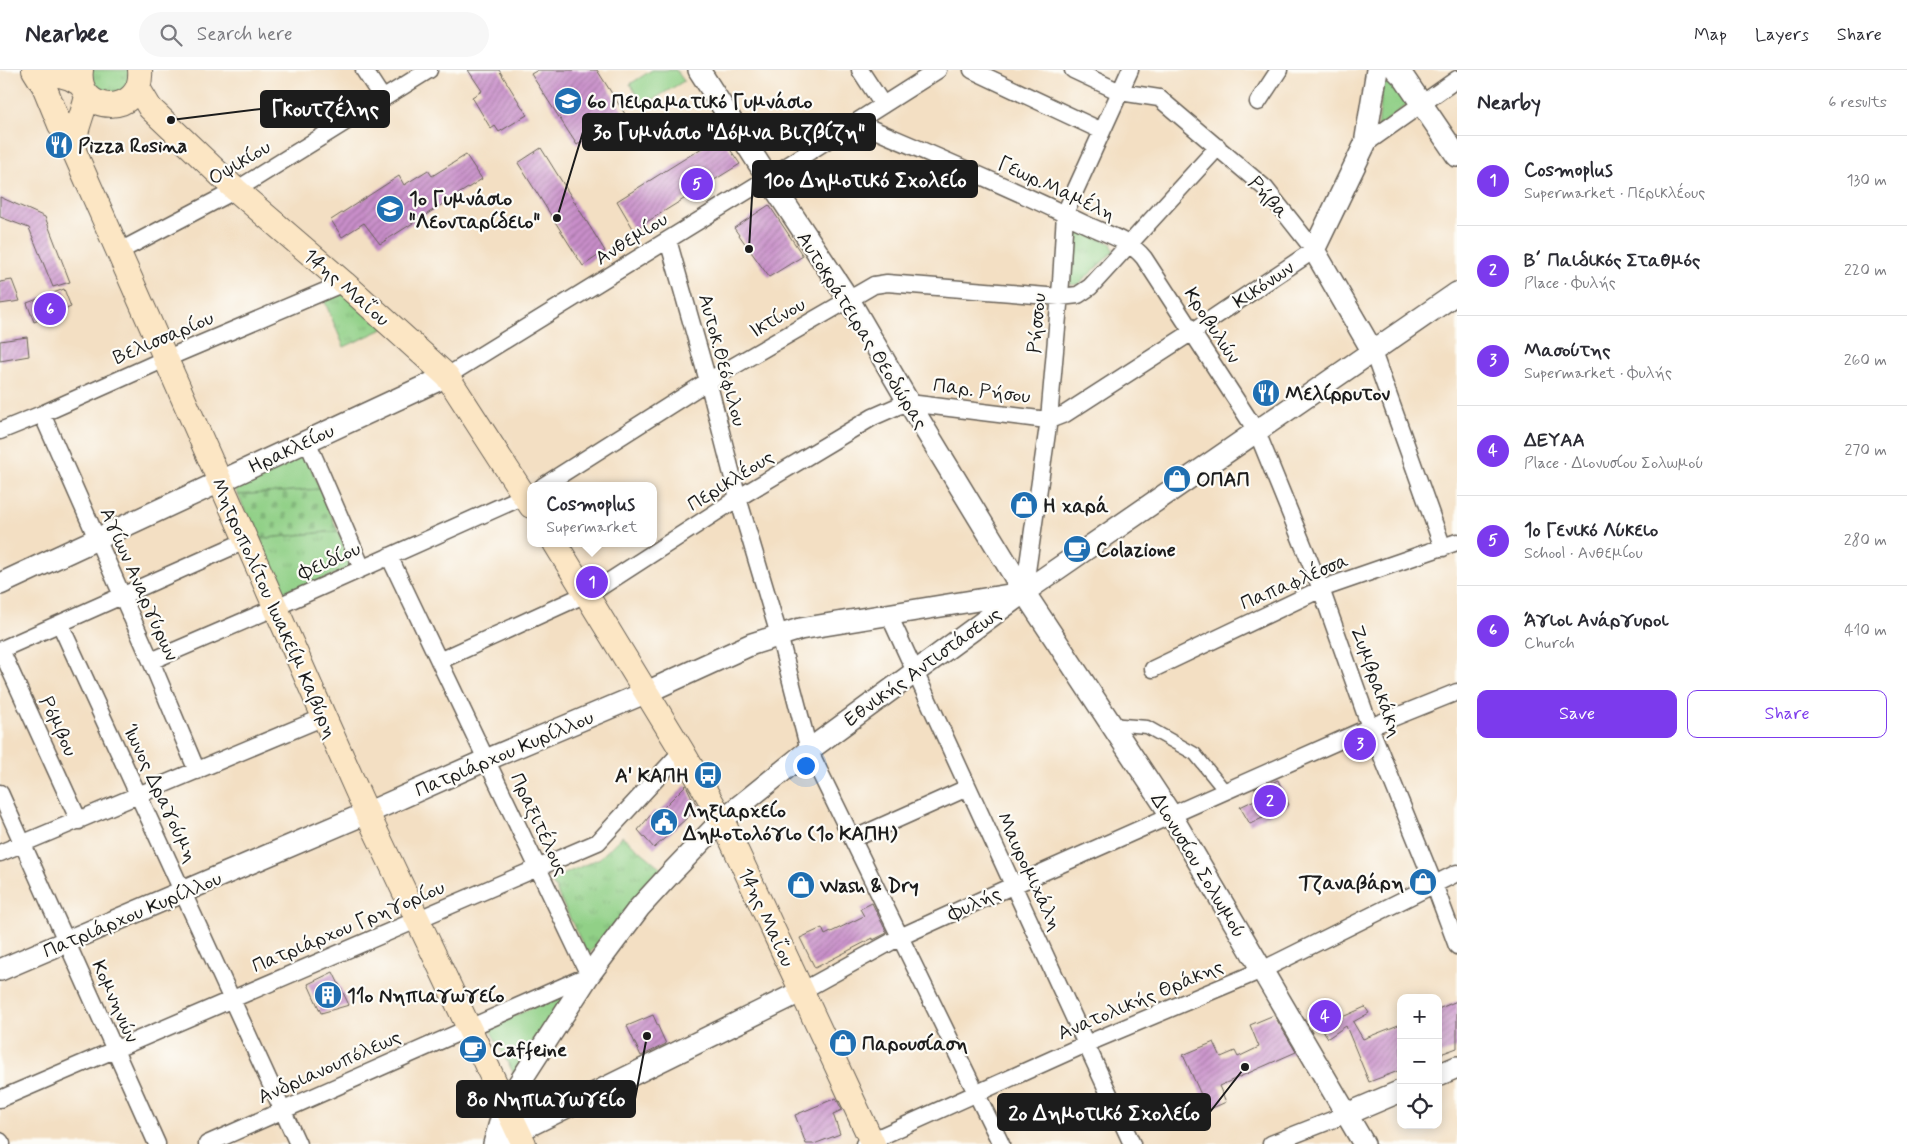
<!DOCTYPE html>
<html lang="en">
<head>
<meta charset="utf-8">
<style>
  body { margin:0; font-family:Mynerve,sans-serif; background:#f7f7f7; color:#2b2b33 }
  .controls { position:absolute; right:15px; bottom:15px; display:grid; overflow:hidden; border-radius:10px; box-shadow:0 2px 12px #0003 }
  .controls button { width:45px; height:45px; display:grid; place-items:center; padding:0; border:0; border-bottom:1px solid #e1e1e2; background:#fff; color:#2b2b33; font:25px sans-serif }
  .you { position:absolute; left:805px; top:695px; width:18px; height:18px; margin:-12px; border:4px solid #fff; border-radius:50%; background:#1a73e8; box-shadow:0 0 0 8px #1a73e833 }
  .badge { display:grid; place-items:center; width:32px; height:32px; border-radius:50%; background:#7c3aed; color:#fff; font-size:16px; font-weight:700 }
  .pin { position:absolute; translate:-50% -50%; border:2px solid #fff; box-shadow:0 1px 5px #0006 }
  .popup { position:absolute; left:527px; top:412px; width:130px; height:65px; box-sizing:border-box; display:grid; place-content:center; border-radius:10px; background:#fff; filter:drop-shadow(0 1px 4px #0005); font-size:16px; white-space:nowrap; color:#7c7c81 }
  .popup b { font-size:19px; color:#2b2b33 }
  .popup::after { content:''; position:absolute; left:50%; top:100%; margin-left:-10px; border:10px solid transparent; border-top-color:#fff }
  .list { margin:0; padding:0; list-style:none }
  h2 { display:flex; justify-content:space-between; align-items:center; height:65px; margin:0; padding:0 20px; font-size:21px }
  h2 small { font-size:16px; font-weight:400; color:#7c7c81 }
  .list li { display:grid; grid-template-columns:32px 1fr auto; gap:15px; align-items:center; box-sizing:border-box; height:90px; padding:0 20px; border-top:1px solid #e1e1e2 }
  .list b { display:block; font-size:19px; white-space:nowrap }
  .list p { margin:0; font-size:16px; white-space:nowrap; color:#7c7c81 }
  .list em { font-size:16px; font-style:normal; color:#7c7c81 }
  .actions { display:flex; gap:10px; padding:15px 20px }
  .actions a { flex:1; padding:11px 0; border:1px solid #7c3aed; border-radius:10px; text-align:center; font-size:18px; color:#7c3aed }
  .actions .main { background:#7c3aed; color:#fff }
  .icon { flex:none; width:28px; height:28px; fill:none; stroke:currentColor; stroke-width:2; stroke-linecap:round; stroke-linejoin:round }
  .map { position:relative; flex:none; width:1457px; height:1074px; overflow:hidden }
  header { display:flex; align-items:center; gap:30px; box-sizing:border-box; height:70px; padding:0 25px; background:#fff; border-bottom:1px solid #e1e1e2 }
  header strong { font-size:24px }
  nav { display:flex; gap:28px; margin-inline-start:auto; font-size:18px }
  .search { width:350px; height:45px; background:#f7f7f7; display:flex; align-items:center; gap:12px; box-sizing:border-box; padding:0 18px; border-radius:28px; color:#7c7c81; font-size:19px }
  main { display:flex }
  aside { flex:1; background:#fff }
  .map>svg:first-child { display:block }
  .grass { fill:#91d087; stroke:#567652 }
  .cemetery { fill:url(#cemetery-stones); stroke:#567652 }
  .park { fill:url(#park-tufts); stroke:#567652 }
  .building { fill:url(#building-hatch) }
  .lines { fill:none; stroke-linecap:round; stroke-linejoin:round }
  .pedestrian-casing { stroke:#676056; stroke-width:15 }
  .minor-casing { stroke:#676056; stroke-width:19 }
  .tertiary-casing { stroke:#676056; stroke-width:24 }
  .secondary-casing { stroke:#676056; stroke-width:26 }
  .pedestrian { stroke:#fff; stroke-width:12 }
  .minor { stroke:#fff; stroke-width:16 }
  .tertiary { stroke:#fff; stroke-width:21 }
  .secondary { stroke:#fce6c4; stroke-width:24 }
  .labels { text-anchor:middle; stroke-width:4.5; stroke-linejoin:round; paint-order:stroke }
  .poi-label { font-size:20px; font-weight:bold; fill:#1c1c1c; stroke:#fdfcf7; text-anchor:start }
  .street-label { font-size:20px; fill:#1c1c1c; stroke:#fdfcf7 }
  .leader { fill:none; stroke:#1c1c1c; stroke-width:2 }
  .callout-dot { fill:#1c1c1c; stroke:#fdfcf7; stroke-width:2 }
  .callout { fill:#1c1c1c; stroke:#1c1c1c; stroke-width:2 }
  .callout-label { font-size:21px; text-anchor:middle; font-weight:bold; fill:#fff }
</style>
</head>
<body>
<header>
<strong>Nearbee</strong>
<div class="search"><svg class="icon" aria-label="search" viewBox="0 0 24 24"><circle cx="10" cy="10" r="6"/><path d="M15 15l6 6"/></svg>Search here</div>
<nav><a>Map</a><a>Layers</a><a>Share</a></nav>
</header>
<main>
<div class="map">
<svg width="1457" height="1074" viewBox="0 0 1457 1074">
  <defs>
    <pattern id="cemetery-stones" width="16" height="16" patternUnits="userSpaceOnUse" patternTransform="scale(1.25)"><rect width="16" height="16" fill="#91d087"/><path d="M2 7V4a2 2 0 0 1 4 0v3zM10 15v-3a2 2 0 0 1 4 0v3z" fill="#7cb274"/></pattern>
    <pattern id="park-tufts" width="24" height="20" patternUnits="userSpaceOnUse" patternTransform="scale(1.25)"><rect width="24" height="20" fill="#91d087"/><path d="M3 7l-1-3M5 7V3M7 7l1-3M15 17l-1-3M17 17v-4M19 17l1-3" fill="none" stroke="#7cb274"/></pattern>
    <pattern id="building-hatch" width="6" height="6" patternUnits="userSpaceOnUse" patternTransform="scale(1.25)"><rect width="6" height="6" fill="#c88ec9"/><path d="M-1 1l2-2M0 6l6-6M5 7l2-2" fill="none" stroke="#a273a2"/></pattern>
  </defs>
  <rect width="100%" height="100%" fill="#fdfcf7"/>
  <filter id="ink" filterUnits="userSpaceOnUse"><feTurbulence type="fractalNoise" baseFrequency=".02" numOctaves="2"/><feDisplacementMap in="SourceGraphic" scale="10" xChannelSelector="R" yChannelSelector="G"/><feConvolveMatrix kernelMatrix="1 2 1 2 8 2 1 2 1" color-interpolation-filters="sRGB"/></filter>
  <filter id="wash" filterUnits="userSpaceOnUse"><feTurbulence type="fractalNoise" baseFrequency=".0096" numOctaves="4" result="noise"/><feDisplacementMap in="SourceGraphic" scale="20" xChannelSelector="R" yChannelSelector="G"/><feGaussianBlur stdDeviation="1.12" result="paint"/><feColorMatrix in="noise" values="0 0 0 0 0 0 0 0 0 0 0 0 0 0 0 0 0 1.4 0 .05"/><feComposite in="paint" operator="in"/></filter>
  <g filter="url(#wash)">
    <rect width="100%" height="100%" fill="#f3dfc3"/>
    <!-- grass -->
    <path class="grass" d="M 652,0 L 676,0 L 684,11 L 644,35 L 630,14 Z
      M 1384,2 L 1396,9 L 1411,31 L 1378,58 Z
      M 303,378 L 320,419 L 238,425 L 231,413 Z
      M 573,918 L 514,1004 L 489,958 Z"/>
    <!-- cemetery -->
    <path class="cemetery" d="M 320,419 L 338,461 L 257,469 L 238,425 Z"/>
    <!-- park -->
    <path class="park" d="M 88,0 L 137,0 L 132,21 L 101,27 Z
      M 1073,157 L 1111,173 L 1114,181 L 1079,214 L 1070,215 Z
      M 345,220 L 385,258 L 344,277 L 324,230 Z
      M 338,461 L 353,496 L 283,527 L 257,469 Z
      M 622,766 L 661,798 L 588,885 L 551,810 L 600,788 Z"/>
    <g id="blocks">
      <!-- building -->
      <path class="building" d="M 468,0 L 499,0 L 527,45 L 499,62 L 495,56 L 491,59 L 472,27 L 482,21 Z
        M 538,0 L 597,0 L 625,44 L 577,75 L 531,4 Z
        M 721,66 L 740,94 L 634,160 L 617,131 Z
        M 541,78 L 605,181 L 583,196 L 518,93 Z
        M 466,85 L 482,109 L 380,174 L 364,153 L 342,167 L 331,150 L 399,106 L 404,115 L 428,100 L 432,106 Z
        M 0,127 L 45,147 L 70,212 L 53,217 L 29,158 L 0,147 Z
        M 769,135 L 803,186 L 769,207 L 734,158 Z
        M 12,210 L 20,231 L 0,234 L 0,212 Z
        M 64,219 L 71,237 L 34,252 L 27,233 Z
        M 27,267 L 29,286 L 0,291 L 0,271 Z
        M 1278,710 L 1289,735 L 1250,754 L 1240,737 L 1263,726 L 1261,718 Z
        M 686,715 L 692,728 L 699,737 L 654,778 L 638,760 L 654,741 L 658,743 Z
        M 872,833 L 887,863 L 873,870 L 873,868 L 815,898 L 800,868 L 822,858 L 825,865 L 864,846 L 860,839 Z
        M 333,902 L 349,935 L 321,943 L 308,914 Z
        M 1326,928 L 1338,949 L 1365,937 L 1369,943 L 1353,952 L 1363,969 L 1401,954 L 1401,1000 L 1369,1012 L 1346,956 L 1328,968 L 1309,938 Z
        M 1457,931 L 1457,978 L 1438,985 L 1438,939 Z
        M 653,945 L 666,974 L 641,986 L 627,956 Z
        M 1274,945 L 1296,982 L 1219,1016 L 1226,1032 L 1208,1040 L 1183,985 L 1214,972 L 1221,987 L 1235,981 L 1238,987 L 1259,977 L 1250,955 Z
        M 836,1028 L 842,1040 L 833,1044 L 840,1064 L 814,1074 L 806,1074 L 795,1045 Z"/>
    </g>
  </g>
  <g filter="url(#ink)">
    <use href="#blocks" fill-opacity="0" stroke="#676056" stroke-width="1"/>
    <g class="lines">
      <defs>
        <path id="pedestrian" d="M 1110,654 L 1147,657 L 1195,684 L 1225,721"/>
        <path id="minor" d="M 364,0 L 383,29
          M 860,0 L 883,35
          M 972,0 L 1102,61
          M 1258,32 L 1279,0
          M 856,52 C 933,85 1010,117 1085,154 C 1104,163 1131,171 1144,188 L 1257,362 L 1321,519 L 1370,657 L 1434,814 L 1457,876
          M 1365,74 L 1457,9
          M 668,170 L 708,311 L 738,428 L 779,565 L 809,680 L 1001,1074
          M 118,182 L 236,120 L 429,0
          M 1373,282 L 1443,478
          M 447,306 L 768,108 L 938,0
          M 42,344 L 151,591 L 197,701
          M 0,361 L 42,344 L 165,289 L 344,213
          M 307,371 L 362,498
          M 543,416 L 708,311 L 874,215 L 887,213 L 1060,227 L 1078,225 L 1090,217 L 1218,77
          M 1024,522 L 1049,349 L 1061,212 L 1065,143 L 1130,0
          M 889,545 L 1132,1074
          M 60,554 L 298,1074
          M 0,580 L 245,471
          M 1,580 L 79,751
          M 151,591 L 274,538 L 531,423
          M 439,591 L 599,518 L 738,428 L 873,347 L 898,336 L 909,333 L 1039,349 L 1052,349 L 1065,344 L 1192,262 L 1314,180 L 1265,118 L 1159,28 L 1120,22 L 1073,0
          M 1153,599 L 1321,519 L 1457,472
          M 0,723 L 157,1074
          M 853,769 L 967,718
          M 0,783 L 324,647
          M 802,921 L 900,867 L 1014,815 L 1370,657 L 1457,622
          M 0,1029 L 598,772 L 682,681
          M 0,1071 L 2,1074
          M 207,1074 L 589,905 L 389,486
          M 864,1074 L 1086,974 L 1262,900 L 1457,803
          M 1271,1074 L 1347,1044"/>
        <path id="tertiary" d="M 699,0 L 768,108 L 849,230 L 909,333 L 1024,522 L 1171,745 L 1364,1074
          M 1396,0 L 1404,8 L 1457,86
          M 1373,282 L 1314,180 L 1365,74 L 1377,0
          M 0,514 L 447,306
          M 0,900 L 367,743 L 486,690 L 647,622 L 752,574 L 800,559 L 1015,524
          M 1438,1005 L 1457,997
          M 1347,1044 L 1401,1021
          M 494,1074 L 505,1035 L 589,905 L 639,838 L 672,802 L 722,750 L 809,680 L 1024,522 L 1457,223
          M 506,1074 L 518,1061 L 802,921"/>
        <path id="secondary" d="M 34,0 L 44,16 L 60,55 L 70,72 L 324,647 L 367,743 L 524,1074
          M 42,0 L 70,8 L 82,15
          M 81,0 C 75,46 144,47 140,0
          M 138,18 L 150,38 L 236,120 L 344,213 L 447,306 L 531,436
          M 74,81 C 73,61 84,44 87,25
          M 555,473 L 682,681 L 722,750 L 873,1074"/>
      </defs>
      <!-- pedestrian casing -->
      <use href="#pedestrian" class="pedestrian-casing"/>
      <!-- minor casing -->
      <use href="#minor" class="minor-casing"/>
      <!-- tertiary casing -->
      <use href="#tertiary" class="tertiary-casing"/>
      <!-- secondary casing -->
      <use href="#secondary" class="secondary-casing"/>
      <!-- pedestrian -->
      <use href="#pedestrian" class="pedestrian"/>
      <!-- minor -->
      <use href="#minor" class="minor"/>
      <!-- tertiary -->
      <use href="#tertiary" class="tertiary"/>
      <!-- secondary -->
      <use href="#secondary" class="secondary"/>
    </g>
  </g>
  <!-- icons -->
  <defs>
    <symbol id="school-disc" viewBox="-11 -11 22 22"><circle r="9.5" fill="#1f6fb2" stroke="#fdfcf7"/><path d="M0-5L7-2L0 1L-7-2ZM-4 1L0 2.5L4 1V4Q0 6-4 4Z" fill="#fff"/></symbol>
    <symbol id="restaurant-disc" viewBox="-11 -11 22 22"><circle r="9.5" fill="#1f6fb2" stroke="#fdfcf7"/><path d="M-5-6h1v4h1v-4h1v4h1v-4h1v5L-1.5 .5V6h-2V.5L-5-1ZM5-6V6H3V1.5H1.5Q1.5-4 5-6Z" fill="#fff"/></symbol>
    <symbol id="shop-disc" viewBox="-11 -11 22 22"><circle r="9.5" fill="#1f6fb2" stroke="#fdfcf7"/><path d="M-5-2.5h2.3a2.7 3.5 0 0 1 5.4 0H5L5.5 6h-11ZM-1.5-2.5h3a1.5 2.3 0 0 0-3 0Z" fill="#fff"/></symbol>
    <symbol id="cafe-disc" viewBox="-11 -11 22 22"><circle r="9.5" fill="#1f6fb2" stroke="#fdfcf7"/><path d="M-5.5-4.5H6V0H3Q3 3.5 0 3.5H-2.5Q-5.5 3.5-5.5 0ZM3-3.2v2h1.7v-2ZM-6 4.5H4V6H-6Z" fill="#fff"/></symbol>
    <symbol id="bus-disc" viewBox="-11 -11 22 22"><circle r="9.5" fill="#1f6fb2" stroke="#fdfcf7"/><path d="M-5-6H5V4H4V6H2V4H-2V6H-4V4H-5ZM-3.5-4V0h7V-4ZM-3.5 1.2v1.5H-2V1.2ZM2 1.2v1.5H3.5V1.2Z" fill="#fff"/></symbol>
    <symbol id="civic-disc" viewBox="-11 -11 22 22"><circle r="9.5" fill="#1f6fb2" stroke="#fdfcf7"/><path d="M-.6-6.5H3V-4.5H.6V-3L4-1V1h2V6H-6V1h2V-1L-.6-3ZM-1.2 2.5V6h2.4V2.5Z" fill="#fff"/></symbol>
    <symbol id="building-disc" viewBox="-11 -11 22 22"><circle r="9.5" fill="#1f6fb2" stroke="#fdfcf7"/><path d="M-4-6H4V6H1V3H-1V6H-4ZM-2.5-4.3h1.7v1.8h-1.7ZM.8-4.3h1.7v1.8H.8ZM-2.5-1h1.7V.8h-1.7ZM.8-1h1.7V.8H.8Z" fill="#fff"/></symbol>
  </defs>
  <g fill-rule="evenodd">
    <use href="#school-disc" x="552" y="15" width="32" height="32"/>
    <use href="#restaurant-disc" x="43" y="59" width="32" height="32"/>
    <use href="#school-disc" x="374" y="123" width="32" height="32"/>
    <use href="#restaurant-disc" x="1250" y="307" width="32" height="32"/>
    <use href="#shop-disc" x="1161" y="393" width="32" height="32"/>
    <use href="#shop-disc" x="1008" y="419" width="32" height="32"/>
    <use href="#cafe-disc" x="1061" y="463" width="32" height="32"/>
    <use href="#bus-disc" x="692" y="689" width="32" height="32"/>
    <use href="#civic-disc" x="648" y="736" width="32" height="32"/>
    <use href="#shop-disc" x="1407" y="796" width="32" height="32"/>
    <use href="#shop-disc" x="785" y="799" width="32" height="32"/>
    <use href="#building-disc" x="312" y="909" width="32" height="32"/>
    <use href="#shop-disc" x="827" y="957" width="32" height="32"/>
    <use href="#cafe-disc" x="457" y="963" width="32" height="32"/>
  </g>
  <g class="labels">
    <!-- poi labels -->
    <g class="poi-label">
      <text x="587" y="38">6ο Πειραματικό Γυμνάσιο</text>
      <text x="78" y="82">Pizza Rosina</text>
      <text x="409" y="135">1ο Γυμνάσιο<tspan x="409" dy="23">"Λεονταρίδειο"</tspan></text>
      <text x="1285" y="330">Μελίρρυτον</text>
      <text x="1196" y="416">ΟΠΑΠ</text>
      <text x="1043" y="442">Η χαρά</text>
      <text x="1096" y="486">Colazione</text>
      <text x="689" y="712" text-anchor="end">Α' ΚΑΠΗ</text>
      <text x="683" y="747">Ληξιαρχείο<tspan x="683" dy="23">Δημοτολόγιο (1ο ΚΑΠΗ)</tspan></text>
      <text x="1404" y="819" text-anchor="end">Τζαναβάρη</text>
      <text x="820" y="822">Wash &amp; Dry</text>
      <text x="347" y="932">11ο Νηπιαγωγείο</text>
      <text x="862" y="980">Παρουσίαση</text>
      <text x="492" y="986">Caffeine</text>
    </g>
    <!-- street labels -->
    <g class="street-label">
      <text transform="translate(239 92) rotate(-31)" y="7">Οψικίου</text>
      <text transform="translate(1057 118) rotate(25)" y="7">Γεωρ.Μαμέλη</text>
      <text transform="translate(1269 127) rotate(48)" y="7">Ρήβα</text>
      <text transform="translate(631 168) rotate(-32)" y="7">Ανθεμίου</text>
      <text transform="translate(1263 214) rotate(-34)" y="7">Κικόνων</text>
      <text transform="translate(347 217) rotate(41)" y="7">14ης Μαΐου</text>
      <text transform="translate(777 247) rotate(-30)" y="7">Ικτίνου</text>
      <text transform="translate(1036 253) rotate(-85)" y="7">Ρήσσου</text>
      <text transform="translate(1213 255) rotate(57)" y="7">Κροβυλών</text>
      <text transform="translate(863 260) rotate(58)" y="7">Αυτοκράτειρας Θεοδώρας</text>
      <text transform="translate(163 267) rotate(-23)" y="7">Βελισσαρίου</text>
      <text transform="translate(723 290) rotate(75)" y="7">Αυτοκ.Θεόφιλου</text>
      <text transform="translate(982 320) rotate(7)" y="7">Παρ. Ρήσου</text>
      <text transform="translate(291 378) rotate(-25)" y="7">Ηρακλείου</text>
      <text transform="translate(730 410) rotate(-32)" y="7">Περικλέους</text>
      <text transform="translate(329 490) rotate(-24)" y="7">Φειδίου</text>
      <text transform="translate(1294 511) rotate(-23)" y="7">Παπαφλέσσα</text>
      <text transform="translate(140 514) rotate(66)" y="7">Αγίων Αναργύρων</text>
      <text transform="translate(275 538) rotate(66)" y="7">Μητροπολίτου Ιωακείμ Καβύρη</text>
      <text transform="translate(922 596) rotate(-36)" y="7">Εθνικής Αντιστάσεως</text>
      <text transform="translate(1377 611) rotate(70)" y="7">Ζυμβρακάκη</text>
      <text transform="translate(59 656) rotate(65)" y="7">Ρόμβου</text>
      <text transform="translate(504 683) rotate(-23)" y="7">Πατριάρχου Κυρίλλου</text>
      <text transform="translate(161 723) rotate(65)" y="7">Ίωνος Δραγούμη</text>
      <text transform="translate(540 754) rotate(65)" y="7">Πραξιτέλους</text>
      <text transform="translate(1199 795) rotate(59)" y="7">Διονυσίου Σολωμού</text>
      <text transform="translate(1030 801) rotate(65)" y="7">Μαυρομιχάλη</text>
      <text transform="translate(974 833) rotate(-25)" y="7">Φυλής</text>
      <text transform="translate(132 844) rotate(-23)" y="7">Πατριάρχου Κυρίλλου</text>
      <text transform="translate(767 847) rotate(65)" y="7">14ης Μαΐου</text>
      <text transform="translate(348 856) rotate(-23)" y="7">Πατριάρχου Γρηγορίου</text>
      <text transform="translate(1140 929) rotate(-23)" y="7">Ανατολικής Θράκης</text>
      <text transform="translate(116 931) rotate(66)" y="7">Κομνηνών</text>
      <text transform="translate(329 996) rotate(-24)" y="7">Ανδριανουπόλεως</text>
    </g>
  </g>
  <!-- callouts -->
  <path class="leader" d="M171 50L261 39M557 148L583 62M749 179L753 109M647 966L635 1029M1245 997L1210 1042"/>
  <g class="callout-dot">
    <circle cx="171" cy="50" r="5"/>
    <circle cx="557" cy="148" r="5"/>
    <circle cx="749" cy="179" r="5"/>
    <circle cx="647" cy="966" r="5"/>
    <circle cx="1245" cy="997" r="5"/>
  </g>
  <g class="callout">
    <rect x="261" y="21" width="128" height="36" rx="5"/>
    <rect x="583" y="44" width="292" height="36" rx="5"/>
    <rect x="753" y="91" width="224" height="36" rx="5"/>
    <rect x="457" y="1011" width="178" height="36" rx="5"/>
    <rect x="998" y="1024" width="212" height="36" rx="5"/>
  </g>
  <g class="callout-label">
    <text x="325" y="46">Γκουτζέλης</text>
    <text x="729" y="69">3ο Γυμνάσιο "Δόμνα Βιζβίζη"</text>
    <text x="865" y="117">10ο Δημοτικό Σχολείο</text>
    <text x="546" y="1036">8ο Νηπιαγωγείο</text>
    <text x="1104" y="1050">2o Δημοτικό Σχολείο</text>
  </g>
</svg>
<div class="controls">
<button>+</button>
<button>−</button>
<button><svg class="icon" aria-label="locate" viewBox="0 0 24 24"><circle cx="12" cy="12" r="6"/><path d="M12 2v4M12 18v4M2 12h4M18 12h4"/></svg></button>
</div>
<div class="you"></div>
<div class="pin badge" style="left:592px;top:512px">1</div>
<div class="popup"><b>Cosmoplus</b>Supermarket</div>
<div class="pin badge" style="left:1270px;top:731px">2</div>
<div class="pin badge" style="left:1360px;top:674px">3</div>
<div class="pin badge" style="left:1325px;top:946px">4</div>
<div class="pin badge" style="left:697px;top:114px">5</div>
<div class="pin badge" style="left:50px;top:239px">6</div>
</div>
<aside>
<h2>Nearby<small>6 results</small></h2>
<ul class="list">
<li><span class="badge">1</span><div><b>Cosmoplus</b><p>Supermarket · Περικλέους</p></div><em>130 m</em></li>
<li><span class="badge">2</span><div><b>Β΄Παιδικός Σταθμός</b><p>Place · Φυλής</p></div><em>220 m</em></li>
<li><span class="badge">3</span><div><b>Μασούτης</b><p>Supermarket · Φυλής</p></div><em>260 m</em></li>
<li><span class="badge">4</span><div><b>ΔΕΥΑΑ</b><p>Place · Διονυσίου Σολωμού</p></div><em>270 m</em></li>
<li><span class="badge">5</span><div><b>1o Γενικό Λύκειο</b><p>School · Ανθεμίου</p></div><em>280 m</em></li>
<li><span class="badge">6</span><div><b>Άγιοι Ανάργυροι</b><p>Church</p></div><em>410 m</em></li>
</ul>
<div class="actions"><a class="main">Save</a><a>Share</a></div>
</aside>
</main>
</body>
</html>
